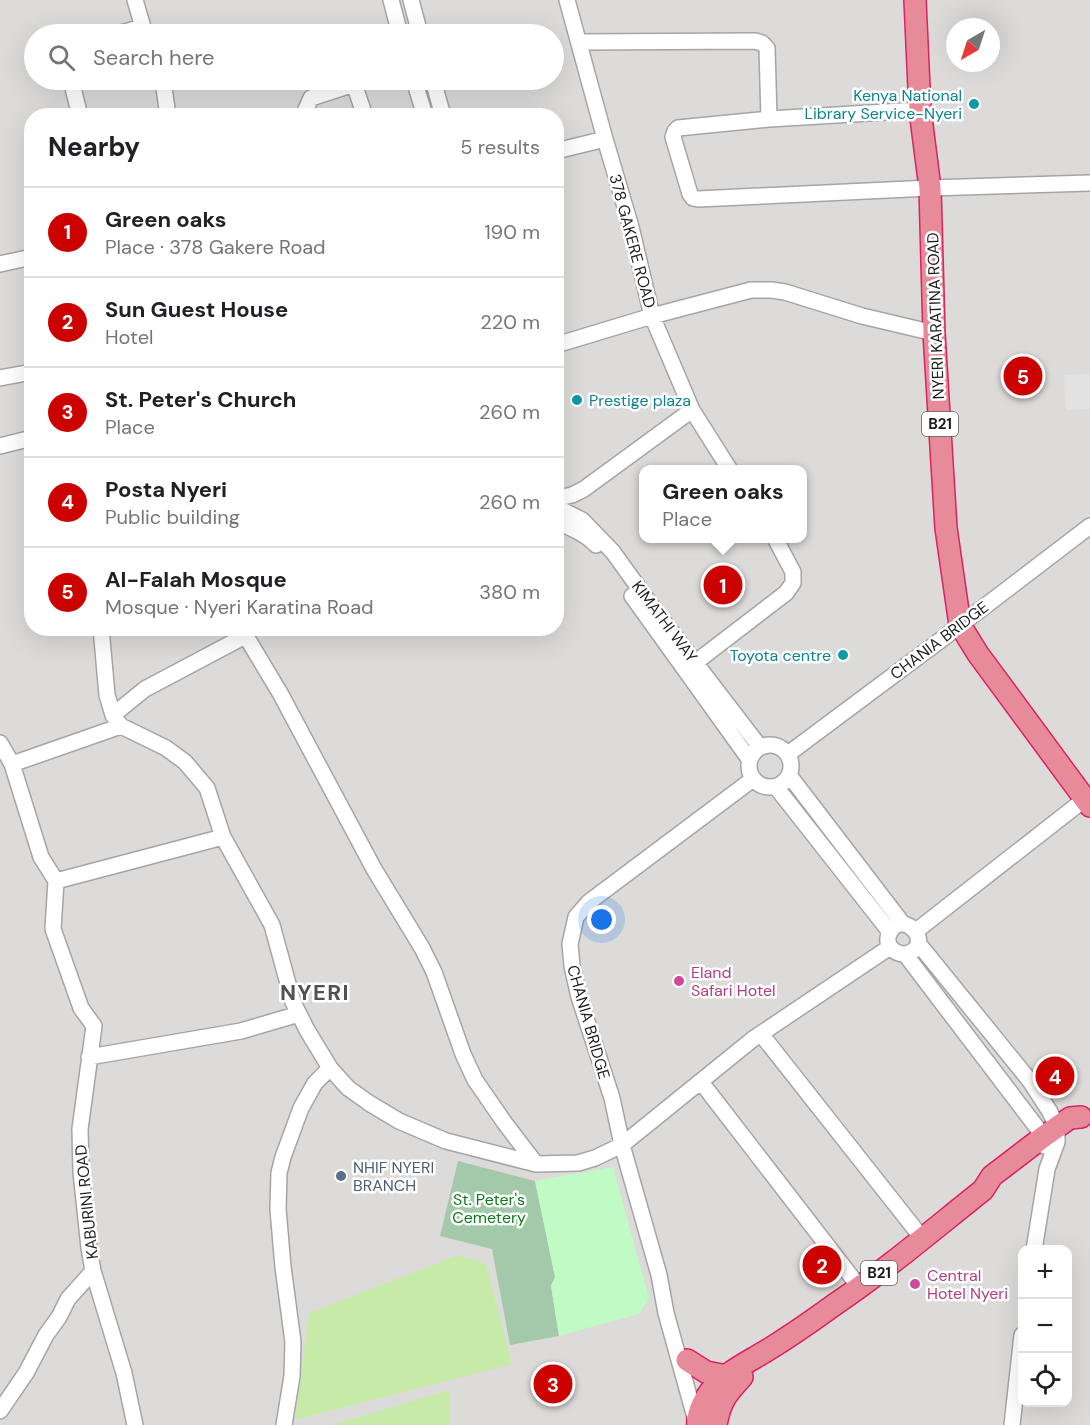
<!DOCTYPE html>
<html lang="en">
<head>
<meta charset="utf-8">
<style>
  body { margin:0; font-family:"DM Sans",sans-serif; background:#f6f6f6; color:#202124 }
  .controls { position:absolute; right:18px; bottom:18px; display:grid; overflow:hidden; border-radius:12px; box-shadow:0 6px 24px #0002 }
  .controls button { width:54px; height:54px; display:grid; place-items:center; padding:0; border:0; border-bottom:2px solid #e0e0e0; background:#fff; color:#202124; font:30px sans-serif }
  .compass { position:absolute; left:946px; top:18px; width:54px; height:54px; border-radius:50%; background:#fff; box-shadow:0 6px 24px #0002; rotate:219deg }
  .you { position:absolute; left:602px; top:920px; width:21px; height:21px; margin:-15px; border:4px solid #fff; border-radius:50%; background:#1a73e8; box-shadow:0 0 0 9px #1a73e833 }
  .badge { display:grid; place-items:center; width:39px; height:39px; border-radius:50%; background:#cb0200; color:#fff; font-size:20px; font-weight:700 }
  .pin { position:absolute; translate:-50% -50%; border:3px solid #fff; box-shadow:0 2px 6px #0006 }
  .popup { position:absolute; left:639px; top:465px; width:168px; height:78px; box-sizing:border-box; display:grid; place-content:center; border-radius:12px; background:#fff; filter:drop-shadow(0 2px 4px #0005); font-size:20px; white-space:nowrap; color:#757577 }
  .popup b { font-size:22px; color:#202124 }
  .popup::after { content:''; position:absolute; left:50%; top:100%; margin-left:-12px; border:12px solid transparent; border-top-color:#fff }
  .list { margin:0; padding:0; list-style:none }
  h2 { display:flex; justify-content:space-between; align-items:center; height:78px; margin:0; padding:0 24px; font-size:26px }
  h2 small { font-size:20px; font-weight:400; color:#757577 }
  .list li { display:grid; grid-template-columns:39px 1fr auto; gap:18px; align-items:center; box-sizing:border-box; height:90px; padding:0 24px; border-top:2px solid #e0e0e0 }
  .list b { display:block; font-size:22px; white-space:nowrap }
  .list p { margin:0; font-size:20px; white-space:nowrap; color:#757577 }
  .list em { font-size:20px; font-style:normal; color:#757577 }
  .icon { flex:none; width:33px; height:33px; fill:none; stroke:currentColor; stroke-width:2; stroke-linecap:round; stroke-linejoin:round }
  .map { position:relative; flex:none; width:1090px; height:1425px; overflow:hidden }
  .search { position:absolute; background:#fff; box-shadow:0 6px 24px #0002; left:24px; top:24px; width:540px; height:66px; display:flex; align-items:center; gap:15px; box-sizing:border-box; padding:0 21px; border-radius:33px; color:#757577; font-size:22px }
  .panel { position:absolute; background:#fff; box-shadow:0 6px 24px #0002; left:24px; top:108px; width:540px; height:528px; border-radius:24px }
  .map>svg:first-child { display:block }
  .residential { fill:#dcdbda; fill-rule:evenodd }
  .grass { fill:#c8eaa9 }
  .cemetery { fill:#a4c8aa }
  .park { fill:#c0fac5 }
  .parking { fill:#e2e2e2 }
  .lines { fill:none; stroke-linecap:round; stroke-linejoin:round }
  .minor-casing { stroke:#a5a5a5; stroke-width:18 }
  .highway-casing { stroke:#da235f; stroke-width:24 }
  .minor { stroke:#fff; stroke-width:15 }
  .highway { stroke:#e78a9a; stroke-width:21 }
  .culture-dot { fill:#0f9aa8; stroke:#fff; stroke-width:2 }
  .hotel-dot { fill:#d1479c; stroke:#fff; stroke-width:2 }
  .service-dot { fill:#5c6f8a; stroke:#fff; stroke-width:2 }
  .labels { text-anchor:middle; stroke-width:5; stroke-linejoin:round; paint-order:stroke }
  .shield { fill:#fff; stroke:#626262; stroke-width:1.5 }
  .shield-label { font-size:15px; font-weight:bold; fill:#1e1e1e }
  .culture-label { font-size:16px; fill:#0d838f; stroke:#fff; text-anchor:end }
  .street-label { font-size:16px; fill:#1e1e1e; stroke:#fff }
  .hotel-label { font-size:16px; fill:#b23c85; stroke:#fff; text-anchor:start }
  .service-label { font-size:16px; fill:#4e5e75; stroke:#fff; text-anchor:start }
  .park-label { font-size:16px; fill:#0b7c16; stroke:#fff }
  .district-label { font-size:22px; font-weight:bold; letter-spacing:1.5px; fill:#515151; stroke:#fff }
</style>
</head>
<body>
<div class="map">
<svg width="1090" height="1425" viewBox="0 0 1090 1425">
  <rect width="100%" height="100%" fill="#efebe3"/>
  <!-- residential -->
  <path class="residential" d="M 0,0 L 1090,0 L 1090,1425 L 0,1425 ZM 955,27 L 991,27 L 991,63 L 955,63 ZM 34,34 L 554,34 L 554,80 L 34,80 ZM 32,116 L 556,116 L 556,628 L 32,628 ZM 644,470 L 802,470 L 802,538 L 644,538 ZM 1022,1250 L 1068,1250 L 1068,1402 L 1022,1402 Z"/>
  <!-- grass -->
  <path class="grass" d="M 458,1255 L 486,1264 L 512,1364 L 295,1420 L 309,1313 Z
    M 449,1390 L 449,1425 L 332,1425 Z"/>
  <!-- cemetery -->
  <path class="cemetery" d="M 458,1161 L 535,1181 L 555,1277 L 551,1286 L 559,1336 L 510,1345 L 492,1249 L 440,1236 Z"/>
  <!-- park -->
  <path class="park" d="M 613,1167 L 649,1298 L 639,1314 L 559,1336 L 551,1286 L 555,1277 L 535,1181 Z"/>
  <!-- parking -->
  <path class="parking" d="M 1090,374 L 1090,409 L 1066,410 L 1064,375 Z"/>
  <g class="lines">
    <defs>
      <path id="minor" d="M 135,0 L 145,34
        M 391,0 L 400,34
        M 411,0 L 420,34
        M 567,0 L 605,139 L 631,227 L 652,316 L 692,410 L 730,470
        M 118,34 L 142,27
        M 579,42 L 755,41 L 762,43 L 767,48 L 769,119
        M 71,80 L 80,116
        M 161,80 L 164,88 L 168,116
        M 414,80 L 425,116
        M 433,80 L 443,116
        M 920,110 L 769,119 L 678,128 L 675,131 L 673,137 L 690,194 L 693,198 L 698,199 L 930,188 L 1090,183
        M 303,116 L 311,98 L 354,84 L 365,116
        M 556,151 L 605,139
        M 0,264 L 32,257
        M 556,345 L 652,316 L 751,290 L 771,290 L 785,292 L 862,316 L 934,333
        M 0,378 L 32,372
        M 0,446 L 32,438
        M 558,498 L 572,495 L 584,489 L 692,410
        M 558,508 L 582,520 L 613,552 L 651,605 L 760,747
        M 556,521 C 570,528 585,533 596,545
        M 632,596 L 749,759
        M 101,628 L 107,695 L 113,715 L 121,726 L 166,748 L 185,762 L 207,788 L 223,837 L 272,925 L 293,1002 L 307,1030 L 330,1068 L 348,1088 L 369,1103 L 399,1121 L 446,1141 L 536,1164 L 578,1163 L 595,1158 L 622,1145 L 753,1039 L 890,947
        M 241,628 L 280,693 L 374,869 L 422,948 L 434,972 L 463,1054 L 475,1080 L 504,1122 L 536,1164
        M 696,662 L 786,593 L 793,583 L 793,572 L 775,538
        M 113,715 L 145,689 L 245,636
        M 0,743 L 12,764 L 41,857 L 56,881 L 53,929 L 81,1008 L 94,1026 L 80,1129 L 81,1172 L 89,1248 L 93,1271 L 124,1373 L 135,1425
        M749 766a21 21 0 1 1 42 0a21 21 0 1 1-42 0Z
        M 788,754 L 942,639 L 1090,526
        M 12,764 L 121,726
        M 789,775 L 903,924
        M 776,787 L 890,932
        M 56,881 L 223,837
        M 916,931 L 1085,799
        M 918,943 L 1030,1081 L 1050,1112 L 1057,1127 L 1057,1142 L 1047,1169 L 1034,1250
        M 905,954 C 937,947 904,907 890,932 C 883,944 894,954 905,954 L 1038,1129 L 1043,1137 L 1044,1146
        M 761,1034 L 922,1238
        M 89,1057 L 241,1031 L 299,1014
        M 701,1082 L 860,1288
        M 0,1411 L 26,1373 L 46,1335 L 59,1317 L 68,1299 L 93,1271
        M 696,1421 L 666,1313 L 659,1275 L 622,1145 L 612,1098 L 579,997 L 572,966 L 570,944 L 576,917 L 589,902 L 753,779
        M 284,1425 L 292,1376 L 293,1342 L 283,1267 L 278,1209 L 279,1173 L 283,1157 L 301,1108 L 315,1083 L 330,1068
        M 1012,1425 L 1022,1335"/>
      <path id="highway" d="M 915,0 L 920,110 L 930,188 L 934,333 L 946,528 L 960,625 L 978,654 L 1090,806
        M 687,1360 L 706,1372 L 727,1376
        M 698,1425 C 696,1414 706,1396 713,1388 C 727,1372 748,1362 766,1351 C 789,1337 812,1321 834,1305 C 886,1270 934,1229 983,1190 L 992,1176 L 1043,1137 L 1070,1118 L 1081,1117
        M 716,1425 C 720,1402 726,1394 742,1377"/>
    </defs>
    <!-- minor casing -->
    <use href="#minor" class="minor-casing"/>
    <!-- highway casing -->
    <use href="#highway" class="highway-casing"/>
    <!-- minor -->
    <use href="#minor" class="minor"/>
    <!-- highway -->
    <use href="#highway" class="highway"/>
  </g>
  <!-- markers -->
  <g class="culture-dot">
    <circle cx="974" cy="104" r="6"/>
    <circle cx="577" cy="400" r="6"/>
    <circle cx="843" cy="655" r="6"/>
  </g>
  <g class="hotel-dot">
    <circle cx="679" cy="981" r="6"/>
    <circle cx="915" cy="1284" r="6"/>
  </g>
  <circle class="service-dot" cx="341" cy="1176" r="6"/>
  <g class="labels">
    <!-- shield labels -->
    <g class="shield">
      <rect x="922" y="412" width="36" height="24" rx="4.5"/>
      <rect x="861" y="1261" width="36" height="24" rx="4.5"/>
    </g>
    <g class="shield-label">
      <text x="940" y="429">B21</text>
      <text x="879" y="1278">B21</text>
    </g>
    <!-- culture labels -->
    <g class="culture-label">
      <text x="962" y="101">Kenya National<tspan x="962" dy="18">Library Service-Nyeri</tspan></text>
      <text x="589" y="406" text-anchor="start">Prestige plaza</text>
      <text x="831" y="661">Toyota centre</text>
    </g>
    <!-- street labels -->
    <g class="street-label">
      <text transform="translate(633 241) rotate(75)" y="6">378 GAKERE ROAD</text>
      <text transform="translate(935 316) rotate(-92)" y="6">NYERI KARATINA ROAD</text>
      <text transform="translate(665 621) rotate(53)" y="6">KIMATHI WAY</text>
      <text transform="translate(939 640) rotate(-37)" y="6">CHANIA BRIDGE</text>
      <text transform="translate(589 1022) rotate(74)" y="6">CHANIA BRIDGE</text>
      <text transform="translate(86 1202) rotate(-96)" y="6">KABURINI ROAD</text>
    </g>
    <!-- hotel labels -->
    <g class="hotel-label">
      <text x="691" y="978">Eland<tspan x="691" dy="18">Safari Hotel</tspan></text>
      <text x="927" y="1281">Central<tspan x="927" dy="18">Hotel Nyeri</tspan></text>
    </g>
    <!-- service labels -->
    <g class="service-label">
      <text x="353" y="1173">NHIF NYERI<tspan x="353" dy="18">BRANCH</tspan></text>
    </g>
    <!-- park labels -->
    <g class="park-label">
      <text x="489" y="1205">St. Peter's<tspan x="489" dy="18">Cemetery</tspan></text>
    </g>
    <!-- district labels -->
    <g class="district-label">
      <text x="315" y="1000">NYERI</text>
    </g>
  </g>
</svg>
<div class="controls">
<button>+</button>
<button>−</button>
<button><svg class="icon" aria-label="locate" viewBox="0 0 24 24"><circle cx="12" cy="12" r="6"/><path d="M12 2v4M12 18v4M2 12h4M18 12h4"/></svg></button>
</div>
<svg class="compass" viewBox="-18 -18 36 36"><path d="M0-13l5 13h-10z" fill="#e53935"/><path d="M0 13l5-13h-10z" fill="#757577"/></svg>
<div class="you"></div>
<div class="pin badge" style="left:723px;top:585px">1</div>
<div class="popup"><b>Green oaks</b>Place</div>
<div class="pin badge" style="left:822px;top:1265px">2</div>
<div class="pin badge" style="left:553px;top:1384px">3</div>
<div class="pin badge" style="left:1055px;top:1076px">4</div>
<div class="pin badge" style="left:1023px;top:376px">5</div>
<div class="search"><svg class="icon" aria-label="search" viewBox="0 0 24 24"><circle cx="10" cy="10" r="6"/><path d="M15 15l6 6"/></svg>Search here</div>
<section class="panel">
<h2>Nearby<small>5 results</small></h2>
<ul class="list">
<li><span class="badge">1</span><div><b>Green oaks</b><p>Place · 378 Gakere Road</p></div><em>190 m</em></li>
<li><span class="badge">2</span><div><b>Sun Guest House</b><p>Hotel</p></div><em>220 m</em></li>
<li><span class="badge">3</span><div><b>St. Peter's Church</b><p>Place</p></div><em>260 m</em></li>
<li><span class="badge">4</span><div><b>Posta Nyeri</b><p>Public building</p></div><em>260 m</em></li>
<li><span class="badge">5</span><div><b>Al-Falah Mosque</b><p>Mosque · Nyeri Karatina Road</p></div><em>380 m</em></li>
</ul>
</section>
</div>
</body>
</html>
